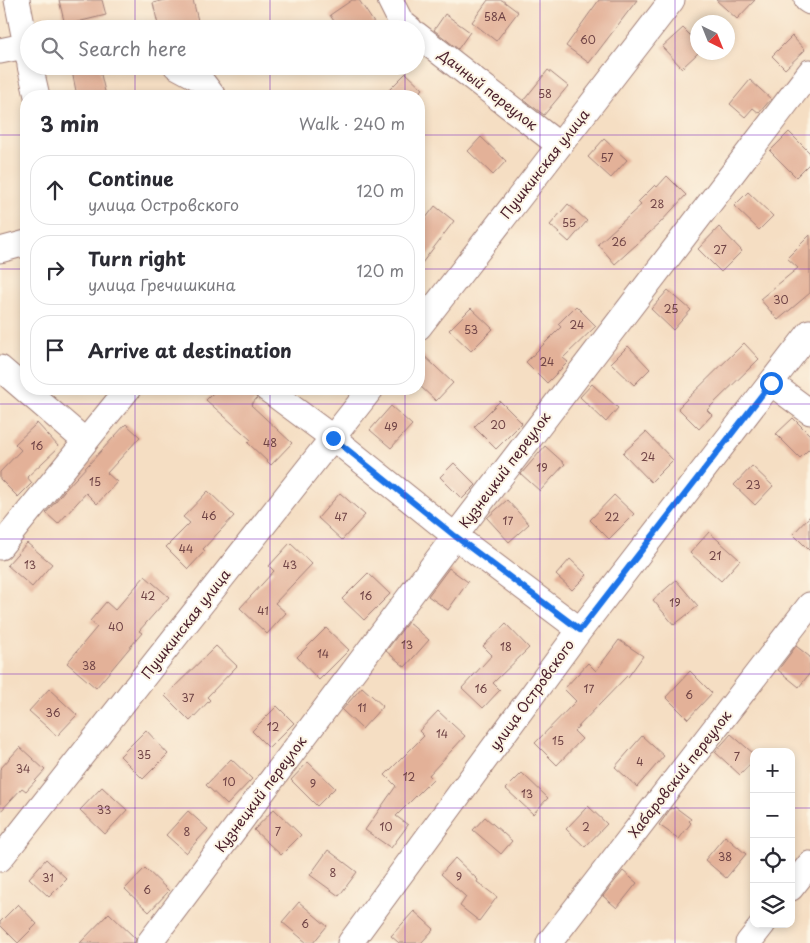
<!DOCTYPE html>
<html lang="en">
<head>
<meta charset="utf-8">
<style>
  body { margin:0; font-family:"Playpen Sans",sans-serif; background:#f7f7f7; color:#2b2b33 }
  .controls { position:absolute; right:15px; bottom:15px; display:grid; overflow:hidden; border-radius:10px; box-shadow:0 2px 8px #0003 }
  .controls button { width:45px; height:45px; display:grid; place-items:center; padding:0; border:0; border-bottom:1px solid #e1e1e2; background:#fff; color:#2b2b33; font:25px sans-serif }
  .compass { position:absolute; left:690px; top:15px; width:45px; height:45px; border-radius:50%; background:#fff; box-shadow:0 2px 8px #0003; rotate:137deg }
  .stop { position:absolute; width:15px; height:15px; margin:-11px; border:4px solid #1a73e8; border-radius:50%; background:#fff }
  .stop.end { background:#1a73e8; border-color:#fff; box-shadow:0 1px 5px #0008 }
  .list { margin:0; padding:0; list-style:none }
  h2 { display:flex; justify-content:space-between; align-items:center; height:65px; margin:0; padding:0 20px; font-size:21px }
  h2 small { font-size:16px; font-weight:400; color:#7c7c81 }
  .list li { display:grid; grid-template-columns:32px 1fr auto; gap:15px; align-items:center; box-sizing:border-box; height:70px; margin:0 10px 10px; padding:0 10px; border:1px solid #e1e1e2; border-radius:20px }
  .list b { display:block; font-size:19px; white-space:nowrap }
  .list p { margin:0; font-size:16px; white-space:nowrap; color:#7c7c81 }
  .list em { font-size:16px; font-style:normal; color:#7c7c81 }
  .icon { flex:none; width:28px; height:28px; fill:none; stroke:currentColor; stroke-width:2; stroke-linecap:round; stroke-linejoin:round }
  .map { position:relative; flex:none; width:810px; height:943px; overflow:hidden }
  .search { position:absolute; background:#fff; box-shadow:0 2px 8px #0003; left:20px; top:20px; width:405px; height:55px; display:flex; align-items:center; gap:12px; box-sizing:border-box; padding:0 18px; border-radius:28px; color:#7c7c81; font-size:19px }
  .panel { position:absolute; background:#fff; box-shadow:0 2px 8px #0003; left:20px; top:90px; width:405px; height:305px; border-radius:20px }
  .map>svg:first-child { display:block }
  .building { fill:#e3b198 }
  .lines { fill:none; stroke-linecap:round; stroke-linejoin:round }
  .minor-casing { stroke:#a07e77; stroke-width:27 }
  .minor { stroke:#fff; stroke-width:25 }
  .route { stroke:#1a73e8; stroke-width:6 }
  .grid { fill:none; stroke:#7b2cbf; stroke-width:1; stroke-opacity:0.55 }
  .labels { text-anchor:middle; stroke-width:4; stroke-linejoin:round; paint-order:stroke }
  .number-label { font-size:11px; fill:#704446 }
  .street-label { font-size:14px; fill:#4a1f2b; stroke:#fcf5e5 }
</style>
</head>
<body>
<div class="map">
<svg width="810" height="943" viewBox="0 0 810 943">
  <rect width="100%" height="100%" fill="#fcf5e5"/>
  <filter id="ink" filterUnits="userSpaceOnUse"><feTurbulence type="fractalNoise" baseFrequency=".02" numOctaves="2"/><feDisplacementMap in="SourceGraphic" scale="10" xChannelSelector="R" yChannelSelector="G"/><feConvolveMatrix kernelMatrix="1 2 1 2 8 2 1 2 1" color-interpolation-filters="sRGB"/></filter>
  <filter id="wash" filterUnits="userSpaceOnUse"><feTurbulence type="fractalNoise" baseFrequency=".0096" numOctaves="4" result="noise"/><feDisplacementMap in="SourceGraphic" scale="20" xChannelSelector="R" yChannelSelector="G"/><feGaussianBlur stdDeviation="1.12" result="paint"/><feColorMatrix in="noise" values="0 0 0 0 0 0 0 0 0 0 0 0 0 0 0 0 0 1.4 0 .05"/><feComposite in="paint" operator="in"/></filter>
  <g filter="url(#wash)">
    <rect width="100%" height="100%" fill="#f5dec3"/>
    <g id="blocks">
      <!-- building -->
      <path class="building" d="M 59,0 L 102,0 L 106,15 L 65,25 Z
        M 164,0 L 193,0 L 200,29 L 159,29 L 153,3 Z
        M 352,0 L 359,0 L 378,29 L 339,29 L 330,15 Z
        M 488,0 L 502,0 L 518,12 L 496,41 L 472,22 Z
        M 599,0 L 637,0 L 589,63 L 566,46 Z
        M 716,0 L 755,0 L 737,19 Z
        M 445,14 L 470,32 L 458,49 L 434,30 Z
        M 683,28 L 698,43 L 698,53 L 682,68 L 662,47 Z
        M 792,36 L 805,50 L 785,69 L 772,56 Z
        M 71,66 L 99,66 L 106,96 L 77,96 Z
        M 548,70 L 568,86 L 544,115 L 524,100 Z
        M 406,73 L 423,89 L 415,96 L 383,96 Z
        M 750,80 L 771,99 L 759,113 L 753,108 L 745,117 L 730,104 Z
        M 789,132 L 810,153 L 810,163 L 796,177 L 770,151 Z
        M 481,137 L 506,161 L 493,175 L 468,151 Z
        M 604,139 L 627,160 L 611,178 L 588,157 Z
        M 667,176 L 686,195 L 659,224 L 615,264 L 598,244 L 641,205 L 638,202 L 655,185 L 657,187 Z
        M 748,192 L 773,216 L 759,230 L 734,206 Z
        M 568,204 L 587,221 L 569,242 L 550,225 Z
        M 435,206 L 454,221 L 419,267 L 419,227 Z
        M 719,227 L 742,251 L 721,272 L 698,249 Z
        M 810,235 L 810,293 L 778,320 L 760,299 L 798,268 L 787,258 Z
        M 668,290 L 691,310 L 673,330 L 651,309 Z
        M 576,306 L 596,326 L 563,358 L 568,362 L 547,383 L 526,362 L 561,327 L 558,324 Z
        M 471,308 L 493,329 L 471,351 L 449,330 Z
        M 744,343 L 759,359 L 707,410 L 712,415 L 699,429 L 678,408 Z
        M 628,346 L 650,369 L 634,385 L 611,363 Z
        M 419,351 L 453,383 L 436,401 L 419,385 Z
        M 592,384 L 618,408 L 606,422 L 580,397 Z
        M 217,389 L 248,389 L 257,398 L 251,405 L 292,443 L 271,465 L 248,443 L 251,440 L 206,400 Z
        M 500,401 L 522,423 L 496,449 L 474,427 Z
        M 391,406 L 412,425 L 391,448 L 370,430 Z
        M 793,418 L 810,435 L 810,448 L 800,458 L 776,434 Z
        M 37,423 L 59,447 L 27,477 L 32,483 L 18,497 L 0,479 L 0,472 L 21,450 L 15,444 Z
        M 126,424 L 140,437 L 107,473 L 117,482 L 97,504 L 86,493 L 58,524 L 46,513 L 64,491 Z
        M 646,432 L 673,460 L 651,482 L 623,453 Z
        M 545,446 L 565,464 L 540,491 L 521,474 Z
        M 454,463 L 476,485 L 462,499 L 440,477 Z
        M 752,466 L 773,486 L 755,505 L 734,485 Z
        M 208,491 L 234,516 L 203,549 L 205,551 L 188,569 L 166,547 L 190,523 L 183,517 Z
        M 340,493 L 365,515 L 342,540 L 318,518 Z
        M 614,495 L 634,514 L 609,539 L 590,520 Z
        M 507,500 L 529,524 L 509,542 L 487,518 Z
        M 810,516 L 810,551 L 793,534 Z
        M 709,532 L 740,560 L 721,581 L 690,553 Z
        M 27,543 L 52,564 L 32,587 L 7,565 Z
        M 290,543 L 312,564 L 275,603 L 286,613 L 267,634 L 240,608 L 274,571 L 269,566 Z
        M 570,559 L 587,575 L 572,590 L 556,575 Z
        M 449,568 L 468,582 L 448,610 L 428,596 Z
        M 368,573 L 390,594 L 364,620 L 342,599 Z
        M 145,576 L 169,597 L 139,631 L 142,633 L 96,688 L 67,663 L 97,627 L 90,621 L 106,602 L 115,610 Z
        M 676,580 L 698,606 L 674,625 L 653,600 Z
        M 408,622 L 429,640 L 405,667 L 386,651 Z
        M 506,624 L 529,648 L 493,683 L 500,690 L 483,708 L 462,688 L 492,655 L 483,646 Z
        M 326,628 L 349,650 L 319,680 L 297,657 Z
        M 619,640 L 643,656 L 628,677 L 627,676 L 574,731 L 582,739 L 557,765 L 535,743 L 576,701 L 564,689 L 588,663 L 596,671 Z
        M 216,646 L 237,666 L 207,697 L 210,700 L 190,721 L 165,696 Z
        M 796,646 L 810,657 L 810,673 L 799,687 L 778,670 Z
        M 690,671 L 712,693 L 688,719 L 666,697 Z
        M 362,687 L 383,706 L 362,729 L 342,710 Z
        M 49,689 L 77,715 L 57,736 L 29,711 Z
        M 277,706 L 294,723 L 269,748 L 252,731 Z
        M 438,711 L 465,736 L 429,775 L 433,779 L 396,816 L 408,825 L 391,848 L 365,830 L 396,786 L 385,775 L 424,736 L 419,731 Z
        M 146,730 L 168,754 L 143,779 L 120,756 Z
        M 731,734 L 754,754 L 754,760 L 740,775 L 715,752 Z
        M 642,736 L 664,756 L 637,787 L 615,767 Z
        M 20,747 L 45,770 L 26,791 L 22,788 L 0,812 L 0,769 Z
        M 231,759 L 252,779 L 227,805 L 206,785 Z
        M 308,762 L 335,788 L 317,806 L 291,780 Z
        M 522,773 L 548,798 L 533,814 L 506,789 Z
        M 102,787 L 127,810 L 105,834 L 80,810 Z
        M 588,806 L 607,824 L 585,847 L 566,829 Z
        M 675,807 L 691,819 L 689,821 L 691,823 L 679,839 L 659,825 L 671,808 L 673,809 Z
        M 274,809 L 301,835 L 281,855 L 254,830 Z
        M 188,811 L 208,829 L 186,853 L 166,835 Z
        M 485,817 L 512,841 L 501,854 L 473,830 Z
        M 725,836 L 746,854 L 726,878 L 705,860 Z
        M 328,850 L 357,872 L 339,896 L 310,875 Z
        M 455,858 L 478,880 L 477,882 L 497,897 L 479,921 L 460,906 L 466,897 L 441,874 Z
        M 46,859 L 67,879 L 49,897 L 29,878 Z
        M 145,868 L 169,891 L 149,912 L 125,889 Z
        M 623,871 L 637,883 L 617,908 L 603,896 Z
        M 299,902 L 327,926 L 313,943 L 307,943 L 282,922 Z
        M 18,904 L 37,924 L 18,943 L 0,925 L 0,922 Z
        M 414,911 L 434,929 L 421,943 L 399,943 L 391,936 Z
        M 109,913 L 136,939 L 135,943 L 80,943 Z"/>
    </g>
  </g>
  <g filter="url(#ink)">
    <use href="#blocks" fill-opacity="0" stroke="#a07e77" stroke-width="1"/>
    <g class="lines">
      <defs>
        <path id="minor" d="M 17,0 L 29,60
          M 390,0 L 401,22 L 410,29
          M 807,0 L 810,2
          M 416,34 L 559,145
          M 0,51 L 29,45
          M 30,66 L 37,96
          M 176,66 L 200,79 L 213,96
          M 0,250 L 26,243
          M 419,327 L 672,0
          M 0,368 L 85,441
          M 771,383 L 810,412
          M 267,389 L 333,438 L 455,536 L 580,630
          M 0,547 L 128,389
          M 0,859 L 371,389
          M 791,888 L 810,864
          M 149,943 L 455,536 L 810,72
          M 350,943 L 580,630 L 810,332
          M 549,943 L 810,605
          M 748,943 L 763,924"/>
      </defs>
      <!-- minor casing -->
      <use href="#minor" class="minor-casing"/>
      <!-- minor -->
      <use href="#minor" class="minor"/>
    </g>
  </g>
  <g class="lines" filter="url(#ink)">
    <!-- route -->
    <path class="route" d="M 333,438 L 455,536 L 580,630 L 771,383"/>
  </g>
  <!-- grid -->
  <path class="grid" d="M 135,0 L 135,29M 270,0 L 270,29M 405,0 L 405,29M 540,0 L 540,943M 675,0 L 675,943M 135,66 L 135,96M 270,66 L 270,96M 405,66 L 405,96M 0,135 L 26,135M 419,135 L 810,135M 0,269 L 26,269M 419,269 L 810,269M 135,389 L 135,943M 270,389 L 270,943M 405,389 L 405,943M 0,404 L 810,404M 0,539 L 810,539M 0,674 L 810,674M 0,808 L 754,808M 791,808 L 810,808"/>
  <g class="labels">
    <!-- number labels -->
    <g class="number-label">
      <text x="495" y="21">58А</text>
      <text x="588" y="44">60</text>
      <text x="545" y="98">58</text>
      <text x="607" y="162">57</text>
      <text x="657" y="208">28</text>
      <text x="569" y="227">55</text>
      <text x="619" y="246">26</text>
      <text x="720" y="254">27</text>
      <text x="781" y="304">30</text>
      <text x="671" y="313">25</text>
      <text x="577" y="329">24</text>
      <text x="471" y="334">53</text>
      <text x="547" y="366">24</text>
      <text x="498" y="429">20</text>
      <text x="391" y="431">49</text>
      <text x="270" y="447">48</text>
      <text x="37" y="450">16</text>
      <text x="648" y="461">24</text>
      <text x="542" y="472">19</text>
      <text x="95" y="486">15</text>
      <text x="753" y="489">23</text>
      <text x="209" y="520">46</text>
      <text x="341" y="521">47</text>
      <text x="612" y="521">22</text>
      <text x="508" y="525">17</text>
      <text x="186" y="553">44</text>
      <text x="715" y="560">21</text>
      <text x="30" y="569">13</text>
      <text x="290" y="569">43</text>
      <text x="148" y="600">42</text>
      <text x="366" y="600">16</text>
      <text x="675" y="607">19</text>
      <text x="263" y="615">41</text>
      <text x="116" y="631">40</text>
      <text x="407" y="649">13</text>
      <text x="506" y="651">18</text>
      <text x="323" y="658">14</text>
      <text x="89" y="670">38</text>
      <text x="481" y="693">16</text>
      <text x="589" y="693">17</text>
      <text x="689" y="699">6</text>
      <text x="188" y="702">37</text>
      <text x="362" y="712">11</text>
      <text x="53" y="717">36</text>
      <text x="273" y="731">12</text>
      <text x="442" y="738">14</text>
      <text x="558" y="745">15</text>
      <text x="144" y="759">35</text>
      <text x="737" y="761">7</text>
      <text x="640" y="766">4</text>
      <text x="23" y="773">34</text>
      <text x="409" y="781">12</text>
      <text x="229" y="786">10</text>
      <text x="313" y="788">9</text>
      <text x="527" y="798">13</text>
      <text x="104" y="814">33</text>
      <text x="386" y="831">10</text>
      <text x="586" y="831">2</text>
      <text x="187" y="836">8</text>
      <text x="278" y="836">7</text>
      <text x="725" y="861">38</text>
      <text x="333" y="877">8</text>
      <text x="459" y="881">9</text>
      <text x="48" y="882">31</text>
      <text x="147" y="894">6</text>
      <text x="305" y="928">6</text>
    </g>
    <!-- street labels -->
    <g class="street-label">
      <text transform="translate(488 90) rotate(38)" y="5">Дачный переулок</text>
      <text transform="translate(545 164) rotate(-52)" y="5">Пушкинская улица</text>
      <text transform="translate(505 470) rotate(-53)" y="5">Кузнецкий переулок</text>
      <text transform="translate(186 624) rotate(-52)" y="5">Пушкинская улица</text>
      <text transform="translate(532 695) rotate(-54)" y="5">улица Островского</text>
      <text transform="translate(680 774) rotate(-52)" y="5">Хабаровский переулок</text>
      <text transform="translate(261 794) rotate(-53)" y="5">Кузнецкий переулок</text>
    </g>
  </g>
</svg>
<div class="controls">
<button>+</button>
<button>−</button>
<button><svg class="icon" aria-label="locate" viewBox="0 0 24 24"><circle cx="12" cy="12" r="6"/><path d="M12 2v4M12 18v4M2 12h4M18 12h4"/></svg></button>
<button><svg class="icon" aria-label="layers" viewBox="0 0 24 24"><path d="M12 4l9 5-9 5-9-5zM3 14l9 5 9-5"/></svg></button>
</div>
<svg class="compass" viewBox="-18 -18 36 36"><path d="M0-13l5 13h-10z" fill="#e53935"/><path d="M0 13l5-13h-10z" fill="#7c7c81"/></svg>
<div class="stop" style="left:771px;top:383px"></div>
<div class="stop end" style="left:333px;top:438px"></div>
<div class="search"><svg class="icon" aria-label="search" viewBox="0 0 24 24"><circle cx="10" cy="10" r="6"/><path d="M15 15l6 6"/></svg>Search here</div>
<section class="panel">
<h2>3 min<small>Walk · 240 m</small></h2>
<ul class="list">
<li><svg class="icon" aria-label="ahead" viewBox="0 0 24 24"><path d="M12 20V5M6 11l6-6 6 6"/></svg><div><b>Continue</b><p>улица Островского</p></div><em>120 m</em></li>
<li><svg class="icon" aria-label="right" viewBox="0 0 24 24"><path d="M7 20v-9h11M14 6l5 5-5 5"/></svg><div><b>Turn right</b><p>улица Гречишкина</p></div><em>120 m</em></li>
<li><svg class="icon" aria-label="arrive" viewBox="0 0 24 24"><path d="M6 21V4h12l-3 4 3 4H6"/></svg><div><b>Arrive at destination</b></div></li>
</ul>
</section>
</div>
</body>
</html>
